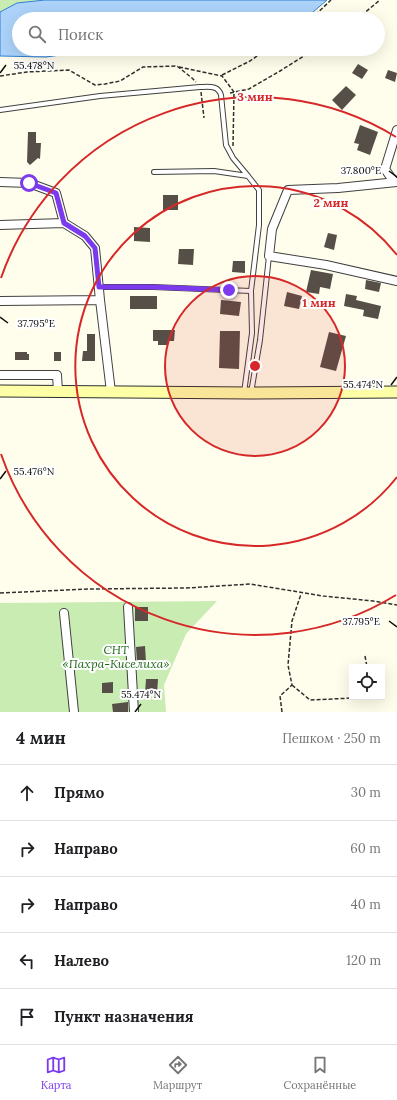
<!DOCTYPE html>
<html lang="ru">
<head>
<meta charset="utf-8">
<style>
  body { margin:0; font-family:Lora,serif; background:#f6f6f6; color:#202124 }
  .controls { position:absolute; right:12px; bottom:12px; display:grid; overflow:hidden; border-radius:0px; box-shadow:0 4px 16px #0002 }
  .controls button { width:36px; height:36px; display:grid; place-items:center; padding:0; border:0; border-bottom:1px solid #e0e0e0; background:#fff; color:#202124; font:20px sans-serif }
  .stop { position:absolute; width:12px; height:12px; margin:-9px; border:3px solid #7c3aed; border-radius:50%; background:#fff }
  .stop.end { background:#7c3aed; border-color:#fff; box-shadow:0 1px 4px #0008 }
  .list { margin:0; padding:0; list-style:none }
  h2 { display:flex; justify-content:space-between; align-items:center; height:52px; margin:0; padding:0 16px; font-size:17px }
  h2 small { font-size:13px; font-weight:400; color:#757577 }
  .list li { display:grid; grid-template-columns:26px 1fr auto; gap:12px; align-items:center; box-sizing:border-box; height:56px; padding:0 16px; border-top:1px solid #e0e0e0 }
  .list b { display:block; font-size:15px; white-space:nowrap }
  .list em { font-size:13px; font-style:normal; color:#757577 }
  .icon { flex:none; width:22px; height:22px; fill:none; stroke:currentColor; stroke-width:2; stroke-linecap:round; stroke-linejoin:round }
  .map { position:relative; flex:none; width:397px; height:712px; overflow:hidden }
  .search { position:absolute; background:#fff; box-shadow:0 4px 16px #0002; left:12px; right:12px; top:12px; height:44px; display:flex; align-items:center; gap:10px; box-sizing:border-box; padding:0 14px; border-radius:22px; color:#757577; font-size:15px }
  .sheet { height:332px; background:#fff }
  nav { display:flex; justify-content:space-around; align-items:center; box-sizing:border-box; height:56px; border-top:1px solid #e0e0e0; background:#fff; font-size:11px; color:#757577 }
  nav a { display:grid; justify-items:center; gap:2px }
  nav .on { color:#7c3aed }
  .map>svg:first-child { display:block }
  .green { fill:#c9ecb3 }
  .water { fill:#add3fa; stroke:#307dd5 }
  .building { fill:#564f48 }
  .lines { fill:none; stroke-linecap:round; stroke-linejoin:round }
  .lane-casing { stroke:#404040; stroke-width:6 }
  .street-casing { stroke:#404040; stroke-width:10 }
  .secondary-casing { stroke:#2f2f2f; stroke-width:13 }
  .path { stroke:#2f2f2f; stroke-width:1.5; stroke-dasharray:4 2; stroke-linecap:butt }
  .lane { stroke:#fff; stroke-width:4 }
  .street { stroke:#fff; stroke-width:8 }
  .secondary { stroke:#fdffa7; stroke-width:11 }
  .route { stroke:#7c3aed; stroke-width:5 }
  .ticks { fill:none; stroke:#0d0d0d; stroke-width:1.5 }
  .ring { fill:none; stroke:#d62828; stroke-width:2 }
  .labels { text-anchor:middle; stroke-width:4; stroke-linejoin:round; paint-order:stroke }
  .park-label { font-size:12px; font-style:italic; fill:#1f6819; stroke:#fff }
  .ticks-label { font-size:10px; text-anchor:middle; fill:#0d0d0d; stroke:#fff; stroke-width:4; stroke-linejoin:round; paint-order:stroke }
  .centre { fill:#d62828; stroke:#fff; stroke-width:2 }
  .ring-label { font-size:12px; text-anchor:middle; font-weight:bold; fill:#d62828; stroke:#fff; stroke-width:4; stroke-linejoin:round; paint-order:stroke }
</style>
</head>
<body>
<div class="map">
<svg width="397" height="712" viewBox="0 0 397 712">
  <rect width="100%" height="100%" fill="#fffeec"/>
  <!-- green -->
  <path class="green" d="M 0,0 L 45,0 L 17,3 L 0,12 Z
    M 217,601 L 186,634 L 164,685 L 166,712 L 0,712 L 0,603 Z"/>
  <!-- water -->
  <path class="water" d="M 45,0 L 327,0 L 305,19 L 19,19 L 19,49 L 105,49 L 46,57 L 0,56 L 0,12 L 17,3 Z"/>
  <!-- building -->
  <path class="building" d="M 358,64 L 368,70 L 362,79 L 352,73 Z
    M 388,70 L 397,73 L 395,82 L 385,78 Z
    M 346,86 L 356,95 L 342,110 L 332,100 Z
    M 360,125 L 378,132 L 370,155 L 357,150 L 359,144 L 354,143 Z
    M 28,132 L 36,132 L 36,143 L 41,143 L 40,159 L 38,158 L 30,165 L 27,162 Z
    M 163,195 L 178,195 L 178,210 L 163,210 Z
    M 134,227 L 150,228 L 150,242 L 134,241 Z
    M 328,233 L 337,235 L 334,250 L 324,247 Z
    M 179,249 L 194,249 L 193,265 L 178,264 Z
    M 233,261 L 245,261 L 245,273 L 232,272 Z
    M 311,270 L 333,274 L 330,289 L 320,287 L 319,294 L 306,292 Z
    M 366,280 L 381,283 L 379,292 L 365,289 Z
    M 287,292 L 302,296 L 299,309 L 284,306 Z
    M 346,294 L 357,296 L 356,300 L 381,306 L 378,319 L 363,316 L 364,310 L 344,306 Z
    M 130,296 L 157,296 L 157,309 L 130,309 Z
    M 221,300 L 241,302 L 239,316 L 220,314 Z
    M 153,330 L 175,330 L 174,341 L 168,341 L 168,345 L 158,345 L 158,341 L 153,341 Z
    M 220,331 L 240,331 L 239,369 L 219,368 Z
    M 329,332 L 346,336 L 336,371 L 320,367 Z
    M 87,334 L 95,334 L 95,361 L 82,361 L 83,351 L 87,351 Z
    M 15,352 L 27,352 L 27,354 L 29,354 L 29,360 L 15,360 Z
    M 54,352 L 61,352 L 61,361 L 54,361 Z
    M 135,607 L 148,607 L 148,621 L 135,621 Z
    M 145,646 L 146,662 L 137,663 L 136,647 Z
    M 146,679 L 158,679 L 157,694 L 145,693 Z
    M 113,682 L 113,693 L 102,693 L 102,683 Z
    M 128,702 L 128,712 L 113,712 L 112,704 Z"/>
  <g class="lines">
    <defs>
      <path id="lane" d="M 0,110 L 100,96 L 200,87 C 209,87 218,85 221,95 L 226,145 L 233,158 L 248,176
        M 154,172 L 214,171 L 248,176 L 259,190 L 259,225 L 251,291 L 252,333 L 244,393
        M 99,287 L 153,287 L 251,291
        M 251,393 L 260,340 L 269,256"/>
      <path id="street" d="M 0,182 L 29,183 L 56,193 L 64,223
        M 394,182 L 385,169 L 397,130
        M 397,182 L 338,188 L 288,190 L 272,229 L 269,256 L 326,265 L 397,281
        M 0,225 L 64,223 L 85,236 L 95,248 L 100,300
        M 0,301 L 100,300 L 111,392
        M 0,375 L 57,375 L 58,391
        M 128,607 L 134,712
        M 64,613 L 74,712"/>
      <path id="secondary" d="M 0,391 L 251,393 L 397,392"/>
    </defs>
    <!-- lane casing -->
    <use href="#lane" class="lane-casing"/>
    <!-- street casing -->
    <use href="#street" class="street-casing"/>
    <!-- secondary casing -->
    <use href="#secondary" class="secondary-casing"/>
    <!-- path -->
    <path class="path" d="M 311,19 L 331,0
      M 357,19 L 380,0
      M 179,67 L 222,76 L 234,92 L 233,146
      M 222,75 L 250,61 L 267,49
      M 0,76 L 27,72 L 69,70 L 95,85 L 105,84 L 120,81 L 143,67 L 177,66 L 192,78 L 196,82
      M 201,92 L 204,118
      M 230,93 L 249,89 L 280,71 L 315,49
      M 0,593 L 89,589 L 186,588 L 250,584 L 323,596 L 373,601 L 397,605
      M 365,656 L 367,667
      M 292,685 L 310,700 L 353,698 L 353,697
      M 282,712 L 280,696 L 292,685 L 288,665 L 292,621 L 301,594"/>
    <!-- lane -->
    <use href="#lane" class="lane"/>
    <!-- street -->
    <use href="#street" class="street"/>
    <!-- secondary -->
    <use href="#secondary" class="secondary"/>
  </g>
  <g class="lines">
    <!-- route -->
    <path class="route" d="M 29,183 L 56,193 L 64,223 L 85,236 L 95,248 L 99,287 L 153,287 L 229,290"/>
  </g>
  <!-- ticks -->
  <path class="ticks" d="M 0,73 L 6,65M 389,171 L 397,177M 0,317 L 8,323M 391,385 L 397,377M 0,479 L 6,471M 389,621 L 397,627M 135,712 L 141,704"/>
  <!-- distance rings -->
  <circle cx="255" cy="366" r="90" fill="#d62828" fill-opacity=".12"/>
  <g class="ring">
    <circle cx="255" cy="366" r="90"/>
    <path d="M397 477A180 180 0 1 1 397 255"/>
    <path d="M396 595A269 269 0 0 1 1 454M1 278A269 269 0 0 1 396 137"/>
  </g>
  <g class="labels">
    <!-- park labels -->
    <g class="park-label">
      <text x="116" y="654">СНТ<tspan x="116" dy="14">«Пахра-Киселиха»</tspan></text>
    </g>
  </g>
  <g class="ticks-label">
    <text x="34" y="69">55.478°N</text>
    <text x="361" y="174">37.800°E</text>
    <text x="36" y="327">37.795°E</text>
    <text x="363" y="388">55.474°N</text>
    <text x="34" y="475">55.476°N</text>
    <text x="361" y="625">37.795°E</text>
    <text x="141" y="698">55.474°N</text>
  </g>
  <circle cx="255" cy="366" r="6" class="centre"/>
  <g class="ring-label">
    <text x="255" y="101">3 мин</text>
    <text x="331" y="207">2 мин</text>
    <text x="319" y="307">1 мин</text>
  </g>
</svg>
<div class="controls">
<button><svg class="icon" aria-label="locate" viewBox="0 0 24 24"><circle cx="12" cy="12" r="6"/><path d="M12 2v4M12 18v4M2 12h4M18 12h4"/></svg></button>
</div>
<div class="stop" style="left:29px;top:183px"></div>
<div class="stop end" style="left:229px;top:290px"></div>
<div class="search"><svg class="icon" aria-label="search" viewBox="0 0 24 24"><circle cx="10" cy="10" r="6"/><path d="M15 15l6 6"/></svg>Поиск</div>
</div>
<section class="sheet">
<h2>4 мин<small>Пешком · 250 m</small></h2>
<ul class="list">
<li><svg class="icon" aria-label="ahead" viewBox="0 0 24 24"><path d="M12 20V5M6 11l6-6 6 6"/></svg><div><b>Прямо</b></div><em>30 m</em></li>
<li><svg class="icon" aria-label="right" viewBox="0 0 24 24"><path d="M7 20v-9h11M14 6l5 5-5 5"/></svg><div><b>Направо</b></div><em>60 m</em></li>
<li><svg class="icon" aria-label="right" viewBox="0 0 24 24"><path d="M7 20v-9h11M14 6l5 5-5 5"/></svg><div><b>Направо</b></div><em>40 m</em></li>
<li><svg class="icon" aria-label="left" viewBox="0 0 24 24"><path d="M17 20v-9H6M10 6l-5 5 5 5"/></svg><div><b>Налево</b></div><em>120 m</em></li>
<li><svg class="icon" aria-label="arrive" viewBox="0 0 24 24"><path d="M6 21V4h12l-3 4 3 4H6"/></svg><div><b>Пункт назначения</b></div></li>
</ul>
</section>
<nav>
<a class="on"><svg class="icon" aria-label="map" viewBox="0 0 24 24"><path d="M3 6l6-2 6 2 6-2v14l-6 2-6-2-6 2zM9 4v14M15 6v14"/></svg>Карта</a>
<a><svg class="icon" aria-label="directions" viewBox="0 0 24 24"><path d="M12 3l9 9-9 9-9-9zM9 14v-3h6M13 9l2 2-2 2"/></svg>Маршрут</a>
<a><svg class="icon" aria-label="saved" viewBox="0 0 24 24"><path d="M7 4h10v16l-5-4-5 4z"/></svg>Сохранённые</a>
</nav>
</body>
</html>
